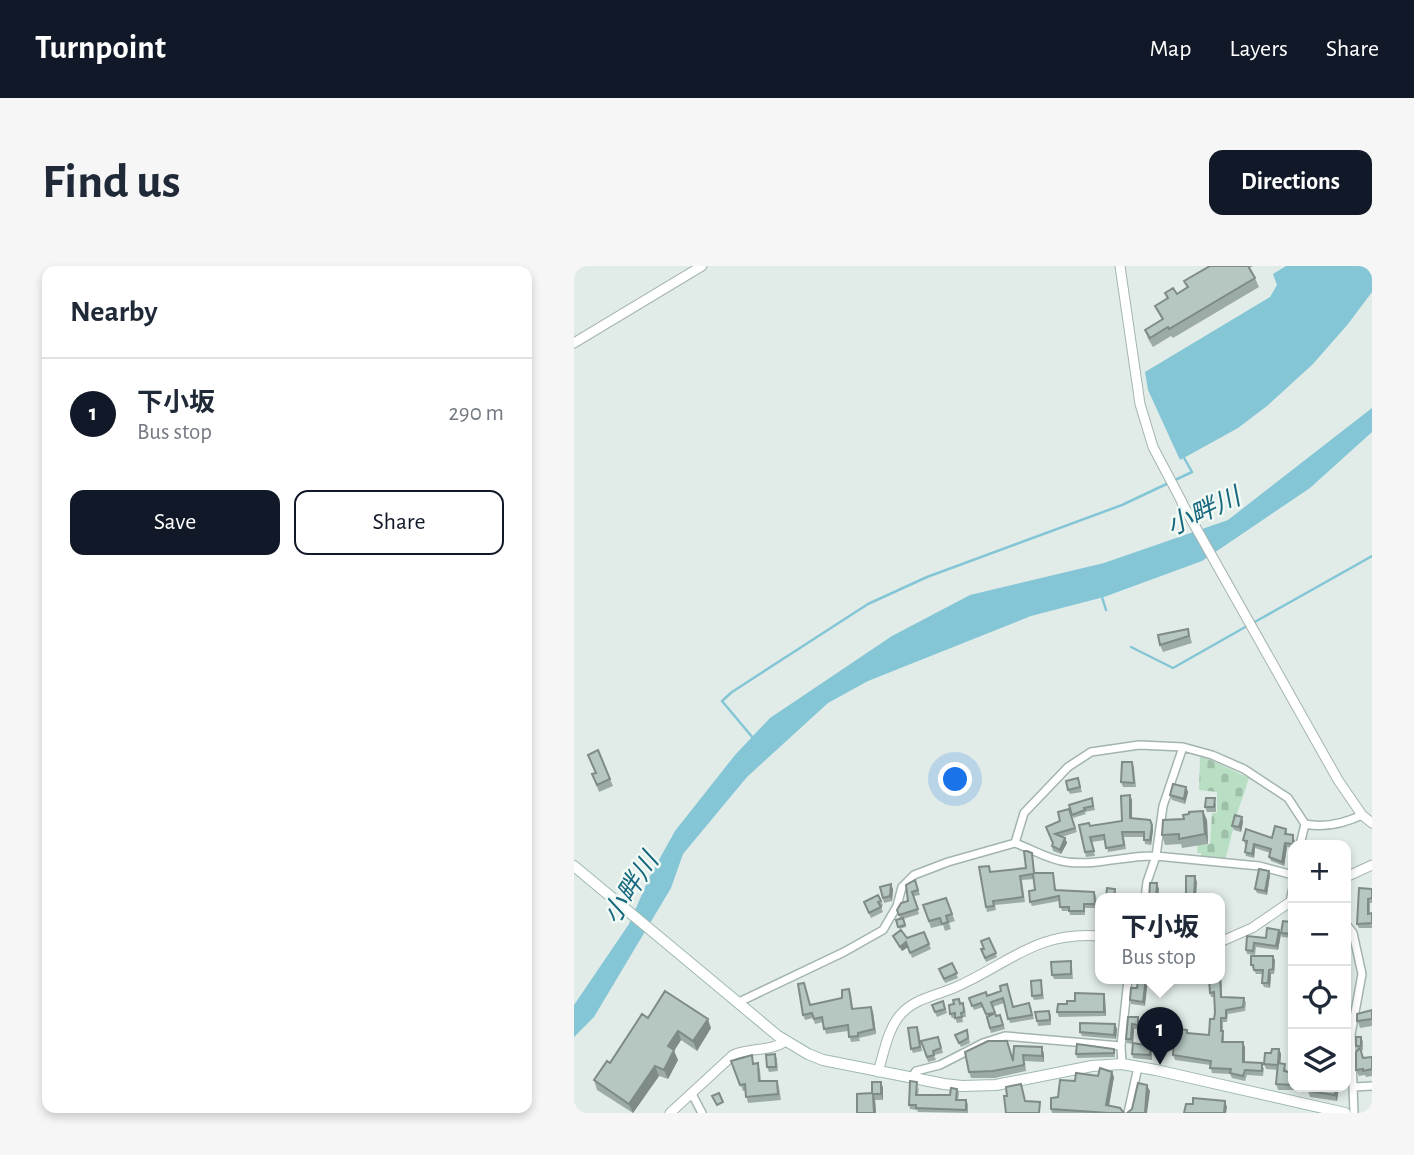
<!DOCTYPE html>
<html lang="en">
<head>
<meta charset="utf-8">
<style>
  body { margin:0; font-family:"Alegreya Sans","Noto Sans JP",sans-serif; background:#f6f6f7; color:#1f2937 }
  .controls { position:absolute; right:21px; bottom:21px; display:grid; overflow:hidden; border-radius:14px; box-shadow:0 4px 10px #0003 }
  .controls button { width:63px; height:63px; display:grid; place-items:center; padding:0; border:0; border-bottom:2px solid #e0e1e3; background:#fff; color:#1f2937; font:35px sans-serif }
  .you { position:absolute; left:382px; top:514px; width:24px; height:24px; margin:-18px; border:5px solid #fff; border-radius:50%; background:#1a73e8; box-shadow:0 0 0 10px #1a73e833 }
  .badge { display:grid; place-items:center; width:46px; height:46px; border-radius:50%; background:#111827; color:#fff; font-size:23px; font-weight:700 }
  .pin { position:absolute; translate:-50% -58px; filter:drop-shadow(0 2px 4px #0008) }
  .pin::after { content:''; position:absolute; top:37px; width:24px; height:21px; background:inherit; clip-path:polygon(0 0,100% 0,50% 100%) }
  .popup { position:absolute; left:521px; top:627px; width:130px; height:91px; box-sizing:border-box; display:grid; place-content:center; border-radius:14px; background:#fff; filter:drop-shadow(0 2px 5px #0005); font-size:23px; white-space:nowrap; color:#747a83 }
  .popup b { font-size:26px; color:#1f2937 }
  .popup::after { content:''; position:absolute; left:50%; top:100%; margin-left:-14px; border:14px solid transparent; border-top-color:#fff }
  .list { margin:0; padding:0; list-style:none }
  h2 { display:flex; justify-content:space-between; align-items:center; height:91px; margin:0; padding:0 28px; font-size:30px }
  h2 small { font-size:23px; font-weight:400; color:#747a83 }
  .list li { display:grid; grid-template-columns:46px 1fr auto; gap:21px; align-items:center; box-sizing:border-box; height:112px; padding:0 28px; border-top:2px solid #e0e1e3 }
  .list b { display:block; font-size:26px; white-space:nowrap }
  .list p { margin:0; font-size:23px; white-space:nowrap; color:#747a83 }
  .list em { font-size:23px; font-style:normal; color:#747a83 }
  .actions { display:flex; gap:14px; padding:21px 28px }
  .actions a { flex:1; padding:16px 0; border:2px solid #111827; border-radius:14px; text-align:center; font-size:24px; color:#111827 }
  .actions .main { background:#111827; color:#fff }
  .icon { flex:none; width:38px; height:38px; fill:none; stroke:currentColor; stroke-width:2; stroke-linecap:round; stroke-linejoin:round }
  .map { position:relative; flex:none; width:798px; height:847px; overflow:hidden; border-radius:14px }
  header { display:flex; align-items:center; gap:42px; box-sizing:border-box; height:98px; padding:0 35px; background:#111827; color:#fff }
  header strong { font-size:33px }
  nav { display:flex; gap:38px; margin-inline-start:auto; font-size:24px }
  .intro { display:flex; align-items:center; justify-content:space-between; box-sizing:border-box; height:168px; padding:0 42px }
  h1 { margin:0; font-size:49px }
  .button { padding:18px 32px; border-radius:14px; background:#111827; color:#fff; font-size:24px; font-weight:700 }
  main { display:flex; gap:42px; padding:0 42px }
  aside { flex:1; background:#fff; border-radius:14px; box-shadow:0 4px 10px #0003 }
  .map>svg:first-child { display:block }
  .cemetery { fill:url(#cemetery-stones) }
  .water { fill:#84c6d6 }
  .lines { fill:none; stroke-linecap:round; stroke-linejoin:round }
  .stream { stroke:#84c6d6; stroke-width:2.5 }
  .minor-casing { stroke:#a3b4af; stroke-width:10 }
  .tertiary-casing { stroke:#a3b4af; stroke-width:11 }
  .secondary-casing { stroke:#9eb9b0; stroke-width:12 }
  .minor { stroke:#fff; stroke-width:7 }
  .tertiary { stroke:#fff; stroke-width:9 }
  .secondary { stroke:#fff; stroke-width:10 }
  .wall { fill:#9daba6 }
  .shaded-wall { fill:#7f8b87 }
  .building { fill:#b6c7c1; stroke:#7f8b87; stroke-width:2 }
  .labels { text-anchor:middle; stroke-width:5; stroke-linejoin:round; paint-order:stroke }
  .water-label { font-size:26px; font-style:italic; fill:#16687e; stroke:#f1f9f5 }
</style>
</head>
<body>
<header>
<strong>Turnpoint</strong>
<nav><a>Map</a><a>Layers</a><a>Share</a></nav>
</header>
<div class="intro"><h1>Find us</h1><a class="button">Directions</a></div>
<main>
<aside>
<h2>Nearby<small></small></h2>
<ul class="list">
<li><span class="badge">1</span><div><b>下小坂</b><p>Bus stop</p></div><em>290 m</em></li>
</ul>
<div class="actions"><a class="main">Save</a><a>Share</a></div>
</aside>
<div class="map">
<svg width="798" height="847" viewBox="0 0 798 847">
  <defs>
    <pattern id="cemetery-stones" width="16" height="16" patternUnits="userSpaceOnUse" patternTransform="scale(1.75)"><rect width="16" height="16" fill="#b8dfc4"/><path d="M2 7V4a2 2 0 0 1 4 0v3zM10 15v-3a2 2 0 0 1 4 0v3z" fill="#9ec0a9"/></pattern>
  </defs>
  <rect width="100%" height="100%" fill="#e1ece8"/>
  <!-- cemetery -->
  <path class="cemetery" d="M 626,489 L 675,512 L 663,548 L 651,595 L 627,592 L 627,587 L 623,587 L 624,579 L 636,578 L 638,547 L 643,547 L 643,526 L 625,524 Z"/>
  <!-- water -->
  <path class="water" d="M 712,0 L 798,0 L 798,26 L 774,58 L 739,98 L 693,140 L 664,162 L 606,194 L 574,124 L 571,106 L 696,31 L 703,19 L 699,8 Z
    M 798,142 L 798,166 L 736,222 L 628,295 L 530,331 L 457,350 L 294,415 L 254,437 L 173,511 L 109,588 L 97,622 L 20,751 L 0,771 L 0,739 L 55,658 L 76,610 L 101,565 L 161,489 L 196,452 L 318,370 L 396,329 L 530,297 L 654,254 Z"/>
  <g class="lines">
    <!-- stream -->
    <path class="stream" d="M 528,331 L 532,344
      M 679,357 L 798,290
      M 557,381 L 599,402 L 673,360
      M 179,472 L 148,435 L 158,426 L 294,338 L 353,311 L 548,239 L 618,206 L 609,190"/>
    <defs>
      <path id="minor" d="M 726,579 L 731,558
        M 719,609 L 685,600 L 582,590 C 552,589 524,600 493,596 C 475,594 458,583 441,577 L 450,547 L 494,501 L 517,486 L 565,479 L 609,481 L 638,489 L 670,503 L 714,532 L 731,558 C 750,562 771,557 788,549
        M 571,633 L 573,616 L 582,590 L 589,540 L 609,481
        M 716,636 L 719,621
        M 772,658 L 779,667 L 788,708 L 777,768 L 780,847
        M 163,737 L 270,686 L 309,664 L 323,640 L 328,621 L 340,609 L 374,596 L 441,577
        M 548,798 L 547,780 L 554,713
        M 337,812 L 342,805 L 366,799 L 409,777 L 431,770 L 547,780
        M 780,821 L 798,820
        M 118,828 L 128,847
        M 554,847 L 564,801"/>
      <path id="tertiary" d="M 546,0 L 566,138 L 579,181 L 608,236
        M 0,77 L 128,0
        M 608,237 L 764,514 L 788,549 L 798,557
        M 772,611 L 798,599
        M 646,676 L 678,662 L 719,634
        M 304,806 C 310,787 314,760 329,746 C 343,732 364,729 382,721 C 436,697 462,665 526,670
        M 96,847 L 159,789 C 177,781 196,786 212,775"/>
      <path id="secondary" d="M 0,600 L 204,770 L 234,788 L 249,794 L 370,818 L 388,820 L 422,819 L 518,800 L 548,798 L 582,804 L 771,847"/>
    </defs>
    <!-- minor casing -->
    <use href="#minor" class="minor-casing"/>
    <!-- tertiary casing -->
    <use href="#tertiary" class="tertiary-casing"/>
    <!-- secondary casing -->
    <use href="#secondary" class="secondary-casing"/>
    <!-- minor -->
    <use href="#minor" class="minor"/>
    <!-- tertiary -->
    <use href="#tertiary" class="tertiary"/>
    <!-- secondary -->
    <use href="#secondary" class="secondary"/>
  </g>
  <!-- wall -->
  <path class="wall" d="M 636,0 L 679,0 L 676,2 L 681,12 L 685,21 L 599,72 L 597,70 L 579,81 L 574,73 L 571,64 L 588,54 L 581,40 L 593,33 L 591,27 L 603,28 L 613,22 L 610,15 Z
    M 614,363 L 618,377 L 589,386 L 586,379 Z
    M 24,484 L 39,520 L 25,526 L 18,508 L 22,507 Z
    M 558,496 L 560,501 L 562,521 L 549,521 L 547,516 Z
    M 504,512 L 508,526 L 496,528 L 494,524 Z
    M 612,521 L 614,526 L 611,538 L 598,534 L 596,529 Z
    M 556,529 L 558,534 L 558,552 L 576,554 L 579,564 L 577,579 L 571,578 L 570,571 L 550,571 L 552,583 L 534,586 L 531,574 L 518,576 L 521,590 L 512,591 L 511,586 L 516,560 L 548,555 Z
    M 519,536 L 521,544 L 511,546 L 512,548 L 499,552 L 495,539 Z
    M 642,537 L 642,546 L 633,546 L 631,541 Z
    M 495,543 L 503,566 L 488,571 L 491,572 L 493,577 L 487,588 L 479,585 L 478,580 L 486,555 Z
    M 668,551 L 669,556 L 667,566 L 660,564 L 658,560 Z
    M 633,554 L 634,578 L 608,582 L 607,578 L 591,579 L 588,569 Z
    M 712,563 L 714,569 L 721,574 L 721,579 L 719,579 L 719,582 L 713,581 L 710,600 L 697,595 L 695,591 L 696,587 L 681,582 L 680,592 L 672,590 L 671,586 L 672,579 L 671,578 L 669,574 L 698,572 Z
    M 458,587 L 461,607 L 479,607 L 482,624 L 520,626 L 522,630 L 523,642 L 511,642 L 511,649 L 496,649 L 495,645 L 488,645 L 485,635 L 458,640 L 456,636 L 461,624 L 460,613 L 448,614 L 451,636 L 421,639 L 422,644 L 413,646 L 412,641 L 452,602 Z
    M 696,609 L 693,629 L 683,627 L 681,623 Z
    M 341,614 L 346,629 L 340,630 L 345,648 L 329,653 L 332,661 L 325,663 L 322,654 L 326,652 L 323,644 L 334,635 Z
    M 306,621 L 319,623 L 318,635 L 310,637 Z
    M 798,623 L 798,637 L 796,637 L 796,648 L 798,647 L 798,662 L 785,662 L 783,658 Z
    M 372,632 L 381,655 L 375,657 L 377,663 L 371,665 L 369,659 L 357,662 L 349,639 Z
    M 307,635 L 309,639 L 307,641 L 309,646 L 297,652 L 290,636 Z
    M 719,653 L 719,672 L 708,671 L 707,667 Z
    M 705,664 L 707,668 L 704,684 L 682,681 L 681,689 L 673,688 L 672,684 L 673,670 L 692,672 Z
    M 350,666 L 357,683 L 338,692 L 334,681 L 328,685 L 319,670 L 333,672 Z
    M 415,672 L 423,691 L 412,696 L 407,683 L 409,683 Z
    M 701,694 L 700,708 L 697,708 L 696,722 L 690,721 L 688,717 L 689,708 L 682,708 L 677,699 Z
    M 497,695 L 498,700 L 499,713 L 480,713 L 478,709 Z
    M 378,697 L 384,712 L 371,717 L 365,703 Z
    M 646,701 L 647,705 L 648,731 L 670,732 L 672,737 L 671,745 L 654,748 L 653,756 L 649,756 L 649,765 L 650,770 L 650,776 L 671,781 L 671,796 L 690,802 L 689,810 L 673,809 L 671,815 L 658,812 L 656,808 L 638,807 L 636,799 L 601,794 L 599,789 L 613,764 L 615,767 L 635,769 L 641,747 L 640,731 L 637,731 L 636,727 Z
    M 564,713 L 571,740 L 557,738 L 556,734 L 563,722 Z
    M 468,719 L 470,733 L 460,734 L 458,730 Z
    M 275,723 L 277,728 L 279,743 L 299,746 L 302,768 L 285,772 L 286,775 L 277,776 L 274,765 L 252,768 L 249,756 L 241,758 L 239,752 L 231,754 L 229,749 L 237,739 L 268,732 Z
    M 427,725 L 439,741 L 457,741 L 460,753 L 436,757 L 430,737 L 418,741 L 422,750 L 426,749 L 431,763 L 417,767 L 409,741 L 400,744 L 395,732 L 413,730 Z
    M 531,732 L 532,750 L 485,751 L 483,746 L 493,738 Z
    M 369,735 L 373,747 L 363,751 L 358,739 Z
    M 386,738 L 391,742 L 392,751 L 388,751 L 389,756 L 383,757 L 381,752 L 378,752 L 376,748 Z
    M 798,744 L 798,760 L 786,762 L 783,753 Z
    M 475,745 L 477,749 L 477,759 L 464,760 L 463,755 Z
    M 554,751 L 564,751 L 566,756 L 566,763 L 560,763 L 559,777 L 578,784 L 578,794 L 559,792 L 558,788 L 558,778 L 553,777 L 552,773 Z
    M 74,752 L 137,762 L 123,785 L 107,774 L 100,785 L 104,794 L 94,813 L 85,810 L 59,847 L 23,824 L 20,814 Z
    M 541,758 L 543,763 L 542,773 L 508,770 L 506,766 Z
    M 393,764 L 396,777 L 387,781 L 381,769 Z
    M 345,765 L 348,785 L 339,787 L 337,783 Z
    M 364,771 L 369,787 L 360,789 L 362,794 L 354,796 L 347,775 Z
    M 787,771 L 789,775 L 789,784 L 787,785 L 790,792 L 798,791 L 798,810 L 792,811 L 791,809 L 785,810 L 782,804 L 784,785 L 782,780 Z
    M 440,780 L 470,788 L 470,796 L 451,795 L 452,805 L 421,812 L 397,812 L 395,806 L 435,781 L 439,794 Z
    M 540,783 L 541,791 L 503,792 L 502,788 Z
    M 705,783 L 707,788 L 706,798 L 713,804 L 713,806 L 719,807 L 719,821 L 724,821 L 723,824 L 704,824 L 702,818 L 704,804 L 692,803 L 690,798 L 697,787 Z
    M 201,788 L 203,793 L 204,805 L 195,806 L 193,801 Z
    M 157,795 L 184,797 L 186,804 L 187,815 L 203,815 L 205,821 L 207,834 L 174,837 L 171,825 L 169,825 Z
    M 524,810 L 540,811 L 535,840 L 550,847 L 478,847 L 477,843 L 484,831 L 501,815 Z
    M 307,816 L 309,822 L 309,834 L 301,834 L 302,847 L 283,847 Z
    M 345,821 L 344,829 L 376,829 L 383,823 L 385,827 L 384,834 L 392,834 L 394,838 L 394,847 L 344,846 L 343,844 L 336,843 L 335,839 Z
    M 727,821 L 765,821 L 763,835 L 736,831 L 734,825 L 735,822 Z"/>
  <!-- shaded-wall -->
  <path class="shaded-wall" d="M 612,521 L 614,526 L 611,538 L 610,533 Z
    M 556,529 L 558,534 L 558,557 L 556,552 Z
    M 629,545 L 633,554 L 634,578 L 631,568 Z
    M 668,551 L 669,556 L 667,566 L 665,561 Z
    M 578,559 L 579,564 L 577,579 L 576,574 Z
    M 491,572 L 493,577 L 487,588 L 486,584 Z
    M 711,577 L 713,581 L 710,600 L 708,596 Z
    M 680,578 L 681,582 L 680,592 L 678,588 Z
    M 695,605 L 696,609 L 693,629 L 691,625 Z
    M 621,610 L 623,616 L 622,633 L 620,633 Z
    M 583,617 L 585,623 L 584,633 L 582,633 Z
    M 317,618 L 319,623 L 318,635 L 316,630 Z
    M 647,647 L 649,653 L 649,664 L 647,658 Z
    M 705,664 L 707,668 L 704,684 L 702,680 Z
    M 332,676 L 334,681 L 328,685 L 326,681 Z
    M 699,690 L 701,694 L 700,708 L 699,703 Z
    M 646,701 L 647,705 L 648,735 L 647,731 Z
    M 695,704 L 697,708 L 696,722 L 694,717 Z
    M 572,713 L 574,713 L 571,740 L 569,736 Z
    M 530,728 L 531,732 L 532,750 L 530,746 Z
    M 297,741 L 299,746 L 302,768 L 300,763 Z
    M 134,753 L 137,762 L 123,785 L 119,775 Z
    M 541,758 L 543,763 L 542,773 L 540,769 Z
    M 558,758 L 560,763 L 559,778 L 557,773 Z
    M 104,765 L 107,774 L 100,785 L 104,794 L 94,813 L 90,804 L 94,780 Z
    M 669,776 L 671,781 L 671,801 L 669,796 Z
    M 468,781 L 470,788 L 470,796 L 468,790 Z
    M 705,783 L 707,788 L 706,804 L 704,799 Z
    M 81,800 L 85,810 L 59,847 L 55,838 Z
    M 538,806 L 540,811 L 534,845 L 532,839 Z
    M 307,816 L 309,822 L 309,834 L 307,828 Z
    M 573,819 L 576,825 L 573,847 L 571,847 Z
    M 762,821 L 765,821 L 763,835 L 761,829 Z
    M 299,828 L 301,834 L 302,847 L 300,847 Z
    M 651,835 L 653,841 L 652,847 L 650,847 Z"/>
  <!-- building -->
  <path class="building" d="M 636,0 L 674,0 L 681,12 L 595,63 L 594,61 L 576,72 L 571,64 L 589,53 L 581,40 L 594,32 L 591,27 L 599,22 L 603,28 L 614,21 L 610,15 Z
    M 614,363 L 615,370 L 586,379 L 584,369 Z
    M 24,484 L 36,513 L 23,519 L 18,508 L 22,507 L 14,489 Z
    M 548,496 L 558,496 L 560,517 L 547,516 Z
    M 504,512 L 506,521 L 494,524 L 492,515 Z
    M 599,518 L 612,521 L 610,533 L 596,529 Z
    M 556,529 L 556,552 L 576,554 L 578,559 L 576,574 L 570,574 L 570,566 L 548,566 L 550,579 L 532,582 L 530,569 L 516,571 L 520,585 L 511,586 L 505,559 L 515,557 L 516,560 L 548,555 L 547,530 Z
    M 518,532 L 519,540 L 510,542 L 511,544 L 498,549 L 495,539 Z
    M 632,532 L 641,532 L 640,541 L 631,541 Z
    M 495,543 L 501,562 L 481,568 L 491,572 L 486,584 L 478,580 L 479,577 L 472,561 L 486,555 L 484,546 Z
    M 629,545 L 631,568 L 605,573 L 605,568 L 588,569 L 589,554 L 610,553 L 609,549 L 615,548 L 615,546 Z
    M 661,549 L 668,551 L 665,561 L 658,560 Z
    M 701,560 L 712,563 L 711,568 L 719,569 L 719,578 L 711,577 L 708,596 L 695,591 L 697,583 L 680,578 L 678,588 L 671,586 L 673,575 L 669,574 L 672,563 L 698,572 Z
    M 450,585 L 453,585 L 458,587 L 460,607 L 479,607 L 481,624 L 520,626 L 521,638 L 510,638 L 510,645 L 495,645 L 495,641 L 486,641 L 485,630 L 456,636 L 455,625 L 461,624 L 459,608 L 446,610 L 449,631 L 419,635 L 420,640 L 412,641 L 405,601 L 415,600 L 416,606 L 452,602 Z
    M 685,603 L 695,605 L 691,625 L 681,623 Z
    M 612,610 L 621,610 L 620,633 L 612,633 Z
    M 341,614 L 344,624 L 338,626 L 344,643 L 325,649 L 323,644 L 327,637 L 334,635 L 332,619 Z
    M 576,617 L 583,617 L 582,633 L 575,633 Z
    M 317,618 L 316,630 L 309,632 L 306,621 Z
    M 533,622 L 541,623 L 540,633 L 532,633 Z
    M 785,622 L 798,623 L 798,632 L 794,633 L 794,648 L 798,647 L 798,657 L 783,658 Z
    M 304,629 L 307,635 L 304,636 L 307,641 L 295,647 L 290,636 Z
    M 372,632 L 378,648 L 372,650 L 374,656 L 368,658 L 366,652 L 355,655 L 349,639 Z
    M 646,647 L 647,647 L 647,658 L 646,658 Z
    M 329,652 L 331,659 L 324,661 L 322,654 Z
    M 717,653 L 719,653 L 719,668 L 707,667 L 709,655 L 717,656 Z
    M 693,662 L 705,664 L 702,680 L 680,677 L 679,685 L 672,684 L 673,670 L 692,672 Z
    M 327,664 L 333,672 L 350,666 L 355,678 L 336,687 L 332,676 L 326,681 L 319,670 Z
    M 415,672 L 422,687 L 411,692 L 407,683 L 410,683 L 407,675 Z
    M 677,690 L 699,690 L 699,703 L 695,704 L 694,717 L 688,717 L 689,704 L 680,704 L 679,699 L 677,699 Z
    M 497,695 L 497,708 L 478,709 L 477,696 Z
    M 378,697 L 383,707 L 370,713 L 365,703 Z
    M 646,711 L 647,731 L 670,732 L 669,741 L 652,744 L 652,752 L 647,752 L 647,765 L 649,765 L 648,776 L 669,776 L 669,796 L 688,797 L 688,805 L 671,804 L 669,810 L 656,807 L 657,803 L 636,802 L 637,795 L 599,789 L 601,762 L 613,764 L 613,767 L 635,769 L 636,753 L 640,753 L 641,747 L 640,726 L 636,727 L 635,713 L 646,713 Z
    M 564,713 L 572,713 L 569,736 L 556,734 L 557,722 L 563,722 Z
    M 467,714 L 468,729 L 458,730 L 457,715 Z
    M 230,717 L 236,739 L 268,732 L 268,724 L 275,723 L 278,743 L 297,741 L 300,763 L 284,767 L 284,770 L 275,771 L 274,759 L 250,763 L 248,751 L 240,753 L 238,747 L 229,749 L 224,718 Z
    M 433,718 L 439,741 L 455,737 L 458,749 L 434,753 L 429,732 L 417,736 L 421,747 L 412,748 L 407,737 L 398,740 L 395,732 L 412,726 L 413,730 L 427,725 L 426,720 Z
    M 91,725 L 134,753 L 119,775 L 104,765 L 94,780 L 100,784 L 90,804 L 81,800 L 55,838 L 20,814 L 33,795 L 36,797 L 68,748 L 74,752 Z
    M 501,727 L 530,728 L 530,746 L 483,746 L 484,738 L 493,738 L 493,735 L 501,735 Z
    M 385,733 L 386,738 L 389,737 L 390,746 L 387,747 L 388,751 L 381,752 L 381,747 L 376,748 L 375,739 L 380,738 L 379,734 Z
    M 369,735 L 371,743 L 361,746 L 358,739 Z
    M 798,744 L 798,753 L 783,755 L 783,748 Z
    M 475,745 L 476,754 L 463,755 L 461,746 Z
    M 421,747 L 422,750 L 426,749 L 429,759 L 416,762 L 413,751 Z
    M 554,751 L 564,751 L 564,759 L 558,758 L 557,773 L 552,773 Z
    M 506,757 L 541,758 L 540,769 L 506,766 Z
    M 343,761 L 346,781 L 337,783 L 334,762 Z
    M 393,764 L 394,772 L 385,777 L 381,769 Z
    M 364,771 L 367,782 L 359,785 L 360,789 L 353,791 L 347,775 Z
    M 782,771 L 787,771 L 787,780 L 782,780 Z
    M 414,775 L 433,775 L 439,795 L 440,780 L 468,781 L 468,790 L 449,789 L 450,799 L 419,805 L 395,806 L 391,786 Z
    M 559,777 L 577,780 L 576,789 L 558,788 Z
    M 503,778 L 540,783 L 540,787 L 502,788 Z
    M 786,782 L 789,792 L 798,791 L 798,803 L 789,805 L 789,803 L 782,804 L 782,786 Z
    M 698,783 L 705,783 L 704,799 L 690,798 L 691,787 L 697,787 Z
    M 201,788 L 202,801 L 193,801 L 192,789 Z
    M 178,789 L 179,798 L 184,797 L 185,815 L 203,815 L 204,828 L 172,831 L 171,818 L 166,819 L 157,795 Z
    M 704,797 L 711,798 L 710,805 L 719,807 L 719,819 L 702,818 Z
    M 526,802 L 538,806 L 532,839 L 546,842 L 550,847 L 535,847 L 477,843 L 477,832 L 484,831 L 486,814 L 501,815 L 502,807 L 524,810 Z
    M 336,815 L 343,816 L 342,829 L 376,829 L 377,822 L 383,823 L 382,834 L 392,834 L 392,844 L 342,842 L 342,839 L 335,839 Z
    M 298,816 L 307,816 L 307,828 L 299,828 L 300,847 L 283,847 L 283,828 L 298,827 Z
    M 564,817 L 573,819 L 571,847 L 553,847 L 558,843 Z
    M 447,818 L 451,835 L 466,836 L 465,847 L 432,847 L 430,830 L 433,830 L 432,821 Z
    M 735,821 L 762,821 L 761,829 L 734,825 Z
    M 145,827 L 149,836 L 143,839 L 138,830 Z
    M 619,832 L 651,835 L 650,847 L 610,847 L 612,838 L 619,838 Z"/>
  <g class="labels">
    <!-- water labels -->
    <g class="water-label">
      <text transform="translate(629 245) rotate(-25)" y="9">小畔川</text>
      <text transform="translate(56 622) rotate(-57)" y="9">小畔川</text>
    </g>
  </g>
</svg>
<div class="controls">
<button>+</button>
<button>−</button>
<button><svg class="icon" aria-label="locate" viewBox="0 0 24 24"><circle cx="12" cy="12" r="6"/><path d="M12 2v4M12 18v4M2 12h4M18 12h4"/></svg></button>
<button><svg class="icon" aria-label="layers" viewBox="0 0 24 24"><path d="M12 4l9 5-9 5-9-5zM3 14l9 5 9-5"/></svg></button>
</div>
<div class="you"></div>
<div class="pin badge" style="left:586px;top:799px">1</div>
<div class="popup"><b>下小坂</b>Bus stop</div>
</div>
</main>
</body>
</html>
